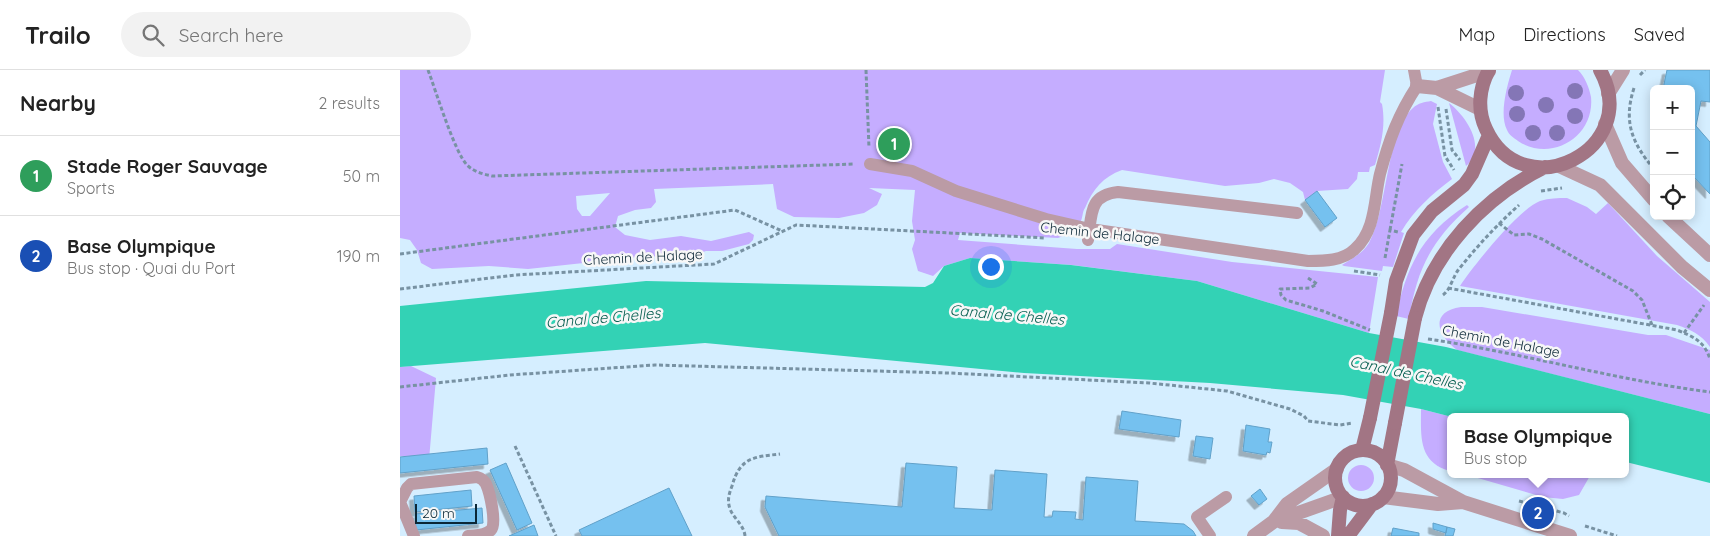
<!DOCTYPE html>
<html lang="en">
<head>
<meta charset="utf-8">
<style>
  body { margin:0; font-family:Quicksand,sans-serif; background:#f2f2f2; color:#222 }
  .controls { position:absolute; right:15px; top:15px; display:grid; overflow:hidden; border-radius:8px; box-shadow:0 2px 12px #0003 }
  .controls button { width:45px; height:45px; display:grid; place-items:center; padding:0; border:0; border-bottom:1px solid #e0e0e0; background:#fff; color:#222; font:25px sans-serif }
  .scale { position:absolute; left:15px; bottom:12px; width:62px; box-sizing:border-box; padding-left:5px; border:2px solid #0b2736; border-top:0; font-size:14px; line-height:18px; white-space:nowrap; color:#0b2736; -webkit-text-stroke:4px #f7f7f7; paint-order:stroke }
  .you { position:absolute; left:590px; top:196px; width:18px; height:18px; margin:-12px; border:4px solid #fff; border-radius:50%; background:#1a73e8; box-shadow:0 0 0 8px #1a73e833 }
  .badge { display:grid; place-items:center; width:32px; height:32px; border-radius:50%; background:#2563eb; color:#fff; font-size:16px; font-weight:700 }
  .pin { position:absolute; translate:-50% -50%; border:2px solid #fff; box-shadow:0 1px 5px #0006 }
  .popup { position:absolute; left:1047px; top:343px; width:182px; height:65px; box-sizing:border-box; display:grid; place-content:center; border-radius:8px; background:#fff; filter:drop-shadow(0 1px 4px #0005); font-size:16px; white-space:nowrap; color:#767676 }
  .popup b { font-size:19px; color:#222 }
  .popup::after { content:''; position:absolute; left:50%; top:100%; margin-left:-10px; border:10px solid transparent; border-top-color:#fff }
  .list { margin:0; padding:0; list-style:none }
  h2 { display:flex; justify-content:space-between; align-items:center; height:65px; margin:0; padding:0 20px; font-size:21px }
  h2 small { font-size:16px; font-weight:400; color:#767676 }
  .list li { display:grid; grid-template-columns:32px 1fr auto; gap:15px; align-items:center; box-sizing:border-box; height:80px; padding:0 20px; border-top:1px solid #e0e0e0 }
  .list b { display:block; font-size:19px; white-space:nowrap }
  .list p { margin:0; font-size:16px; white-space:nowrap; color:#767676 }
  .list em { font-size:16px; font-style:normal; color:#767676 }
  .icon { flex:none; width:28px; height:28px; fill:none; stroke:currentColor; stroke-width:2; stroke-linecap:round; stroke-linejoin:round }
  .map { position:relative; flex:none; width:1310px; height:466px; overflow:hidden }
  header { display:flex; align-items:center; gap:30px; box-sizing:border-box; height:70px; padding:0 25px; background:#fff; border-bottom:1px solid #e0e0e0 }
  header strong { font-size:24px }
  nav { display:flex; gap:28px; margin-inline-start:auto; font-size:18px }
  .search { width:350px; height:45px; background:#f2f2f2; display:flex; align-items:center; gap:12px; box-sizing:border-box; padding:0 18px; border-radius:28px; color:#767676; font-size:19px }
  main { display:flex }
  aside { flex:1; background:#fff }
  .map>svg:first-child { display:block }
  .green { fill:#c5adff; fill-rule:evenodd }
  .water { fill:#33d2b5 }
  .building { fill:#75c1ef; stroke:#61a1c9; filter:url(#shadow) }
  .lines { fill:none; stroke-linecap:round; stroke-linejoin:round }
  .path { stroke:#7892a3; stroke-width:3; stroke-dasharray:4 2.5; stroke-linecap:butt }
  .service { stroke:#bb9ba5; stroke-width:12 }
  .minor { stroke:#bb9ba5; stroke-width:14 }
  .tertiary { stroke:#bb9ba5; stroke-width:14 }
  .secondary { stroke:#a27584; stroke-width:14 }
  .secondary-bridge { stroke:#a27584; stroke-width:14 }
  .tree { fill:#8476b6 }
  .labels { text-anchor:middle; stroke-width:5; stroke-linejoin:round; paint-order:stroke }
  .street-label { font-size:14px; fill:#0b2736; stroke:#f7f7f7 }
  .water-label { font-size:15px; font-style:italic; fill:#096052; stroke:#f7f7f7 }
</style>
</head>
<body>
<header>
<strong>Trailo</strong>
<div class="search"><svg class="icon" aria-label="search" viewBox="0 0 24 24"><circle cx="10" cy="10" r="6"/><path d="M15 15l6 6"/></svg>Search here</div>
<nav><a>Map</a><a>Directions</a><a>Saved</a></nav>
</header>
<main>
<aside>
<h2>Nearby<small>2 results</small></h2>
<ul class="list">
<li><span class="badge" style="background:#2e9e5b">1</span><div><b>Stade Roger Sauvage</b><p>Sports</p></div><em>50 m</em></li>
<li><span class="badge" style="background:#1a4fb4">2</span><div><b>Base Olympique</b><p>Bus stop · Quai du Port</p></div><em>190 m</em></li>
</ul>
</aside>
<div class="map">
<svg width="1310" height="466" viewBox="0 0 1310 466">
  <defs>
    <filter id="shadow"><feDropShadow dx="-4.5" dy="4.5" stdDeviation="0" flood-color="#0004"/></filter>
  </defs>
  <rect width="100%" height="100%" fill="#d5eeff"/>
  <!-- green -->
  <path class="green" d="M 0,0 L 985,0 L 980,32 L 982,34 C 986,56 981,75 975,95 L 970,97 L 969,102 L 958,102 L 957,109 L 948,119 L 917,121 L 905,130 L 903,122 L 890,113 L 874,109 L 859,113 L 825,116 L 722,100 C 703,107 693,119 685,138 C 682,142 683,148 680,153 C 676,161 666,165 658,168 L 560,163 L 558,170 L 677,179 L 710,179 L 717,174 L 832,192 L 978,207 L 969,263 L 797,211 L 672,195 L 570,188 L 544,196 L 533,206 L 518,201 L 512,179 L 515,170 L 512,151 L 515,120 L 469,118 L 482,124 L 477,135 L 464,143 L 439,148 L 394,147 L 377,139 L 373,114 L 254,119 L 256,132 L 251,138 L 235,140 L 218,146 L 215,157 L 225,165 L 250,170 L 281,166 L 311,171 L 349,162 L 354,165 L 353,170 L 349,174 L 322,181 L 306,181 L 295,185 L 239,187 L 128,199 L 89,196 L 32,199 L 21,193 L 17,180 L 10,170 L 0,168 ZM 210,123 L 190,146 L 182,146 L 177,139 L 176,126 Z
    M 1112,0 L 1178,0 C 1185,7 1189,17 1191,27 C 1195,67 1151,93 1118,71 C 1114,68 1109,65 1107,60 C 1099,44 1107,16 1112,0 Z
    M 1031,31 L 1037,34 L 1033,54 L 1043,92 L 1052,109 C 1032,124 1014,140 1001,162 L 1004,163 L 993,197 L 983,196 L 982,201 L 944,196 L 942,195 C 953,188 963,183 969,173 C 988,139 986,61 1013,38 C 1018,33 1025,32 1031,31 Z
    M 1049,33 C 1066,46 1088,78 1066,96 Z
    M 1167,128 L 1187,137 L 1196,144 L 1208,133 L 1257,186 L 1310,232 L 1310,277 C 1301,264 1291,260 1277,255 L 1060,216 C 1073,196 1119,139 1140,131 C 1149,128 1158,128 1167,128 Z
    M 1067,135 L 1069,137 C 1031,171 1017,199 1009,249 L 996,246 C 1007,195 1022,164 1067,135 Z
    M 1061,237 L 1082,237 L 1248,265 L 1266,265 L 1310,280 L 1310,344 L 1057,280 C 1037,265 1029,242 1061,237 Z
    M 11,296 L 36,308 L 29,390 L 0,386 L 0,297 Z
    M 1021,339 L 1052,347 L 1050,401 C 1018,392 1021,366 1021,339 Z
    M948 408a13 13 0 1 1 26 0a13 13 0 1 1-26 0Z
    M 1064,404 L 1191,404 L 1179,425 L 1163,429 L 1143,427 Z"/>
  <!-- water -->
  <path class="water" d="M 570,188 L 671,195 L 797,211 L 969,263 L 1046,277 L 1310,344 L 1310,413 L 1226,392 L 1226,347 L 1052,347 L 1021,339 L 943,325 L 810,313 L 624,303 L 305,273 L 0,297 L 0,236 L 246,211 L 525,217 L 533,213 L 544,196 Z"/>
  <!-- building -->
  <path class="building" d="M 1267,0 L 1310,0 L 1310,32 L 1301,31 L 1296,56 L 1310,72 L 1310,124 L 1291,104 L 1291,19 L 1263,19 Z
    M 917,121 L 937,148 L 925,157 L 905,130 Z
    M 722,341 L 781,350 L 779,367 L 719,359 Z
    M 846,355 L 870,359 L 868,372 L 872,372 L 870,383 L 867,382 L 866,385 L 843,381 Z
    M 796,366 L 813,368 L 810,389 L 793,386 Z
    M 87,378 L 88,394 L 0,403 L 0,387 Z
    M 106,393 L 132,453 L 117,460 L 90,400 Z
    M 506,393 L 557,397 L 554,438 L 592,440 L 595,400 L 647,404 L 644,447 L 652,447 L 653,441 L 676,442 L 675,449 L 683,450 L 686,407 L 738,411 L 735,451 L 784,454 L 793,461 L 796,466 L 379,466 L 365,437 L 366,426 L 502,437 Z
    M 269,418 L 292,466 L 182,466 L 179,460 Z
    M 860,419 L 867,429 L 859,435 L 851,426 Z
    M 71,420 L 72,436 L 15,442 L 14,426 Z
    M 82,438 L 83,453 L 16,460 L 15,444 Z
    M 1033,453 L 1047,457 L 1046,463 L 1033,459 Z
    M 134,455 L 138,466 L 109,466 Z
    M 1047,457 L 1055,459 L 1053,466 L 1045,466 Z
    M 993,458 L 1019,463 L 1019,466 L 991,466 Z"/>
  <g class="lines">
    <!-- path -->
    <path class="path" d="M 28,0 C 36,21 54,81 67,95 C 74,102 83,104 92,106 L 455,94
      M 466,0 L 469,78
      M 1240,5 L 1245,0
      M 1234,18 C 1223,52 1232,73 1254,99
      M 1038,37 L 1045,86 L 1054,100
      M 1046,39 L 1052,80 L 1060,90
      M 1141,121 L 1162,118
      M 1099,153 L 1114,165 L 1129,164 L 1142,169 L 1233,221 L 1242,230 L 1252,255
      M 990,160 L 1002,94
      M 0,184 L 335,140 L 382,161
      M 985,188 L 990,160 L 998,162
      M 954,201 L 980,205
      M 908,208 L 917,214 L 910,218 L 880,219 L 881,225 L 886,230 L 923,241 L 970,260
      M 1048,218 L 1277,260 C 1294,267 1304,271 1310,289
      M 0,219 L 115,205 L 314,194 L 396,155 L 646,168
      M 1043,225 C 1051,219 1053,206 1059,199 C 1078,175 1097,155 1119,135
      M 1284,263 L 1304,235
      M 1028,269 C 1123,283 1215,310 1310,322
      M 0,317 L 110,305 L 255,295 L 549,303 L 749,313 L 827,321 L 890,339 L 904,346 L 908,351 L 940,355 L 953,353
      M 115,376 L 156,466
      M 1119,431 L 1164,443 L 1169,446
      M 1185,456 L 1217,466
      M 345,466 C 344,455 334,449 330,439 C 327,430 329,424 332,416 C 340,387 354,387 380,384"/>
    <!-- service -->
    <path class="service" d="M 470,94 L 512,101 L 556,121 L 646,149 L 690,159 L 908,191 C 924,191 943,191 955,179 C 976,160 974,129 980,104 C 989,70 998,45 1017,16 L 1014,0
      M 688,170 C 692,146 688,125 718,122 L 897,143
      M 14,466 L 0,432 L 7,418 L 11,414 L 77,407 C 81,408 84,410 86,414 C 90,423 97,454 91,460 C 85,466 75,465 68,466
      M 810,466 L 797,447 L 826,427"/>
    <!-- minor -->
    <path class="minor" d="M 1017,16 L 1037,18 L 1080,39
      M 1037,18 L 1089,1
      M 1208,24 L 1223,0
      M 987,395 L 1004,400 L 1063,432 L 1170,466
      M 983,427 L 1038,434 L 1063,432
      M 874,451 L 887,434 L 937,399
      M 882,452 L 899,453 L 923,466
      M 854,466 L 873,452 L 943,427"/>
    <!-- tertiary -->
    <path class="tertiary" d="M 1205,54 L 1222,93 L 1254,130
      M 1159,96 L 1200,115 L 1282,197 L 1310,220
      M 1268,146 L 1310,185"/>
    <!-- secondary -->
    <path class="secondary" d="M 1089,0 C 1079,18 1077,40 1086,59 C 1123,140 1244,79 1200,0
      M 991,243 L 996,211 L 1013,165 L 1032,141 L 1064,115 L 1072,104 L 1089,65
      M 1015,248 C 1032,182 1084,127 1145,97
      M 962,380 L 970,348
      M935 408a28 28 0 1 1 56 0a28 28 0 1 1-56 0Z
      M 987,395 L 995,353
      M 938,466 L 940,440 L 943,427
      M 948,466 L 972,434"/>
    <!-- secondary-bridge -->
    <path class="secondary-bridge" d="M 970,348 L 991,243
      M 995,353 L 1015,248"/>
  </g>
  <!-- trees -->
  <g class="tree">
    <circle cx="1175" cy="21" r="8"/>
    <circle cx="1116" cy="23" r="8"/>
    <circle cx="1146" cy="35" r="8"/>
    <circle cx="1117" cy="44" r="8"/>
    <circle cx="1175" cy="46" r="8"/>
    <circle cx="1133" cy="63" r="8"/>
    <circle cx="1157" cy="63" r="8"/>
  </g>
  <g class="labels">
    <!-- street labels -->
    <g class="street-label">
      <text transform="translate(700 163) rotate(6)" y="5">Chemin de Halage</text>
      <text transform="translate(243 187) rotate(-3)" y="5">Chemin de Halage</text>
      <text transform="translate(1101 271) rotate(11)" y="5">Chemin de Halage</text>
    </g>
    <!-- water labels -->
    <g class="water-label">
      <text transform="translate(607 245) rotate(5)" y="5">Canal de Chelles</text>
      <text transform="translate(203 248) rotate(-5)" y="5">Canal de Chelles</text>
      <text transform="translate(1006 303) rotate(12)" y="5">Canal de Chelles</text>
    </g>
  </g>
</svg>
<div class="controls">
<button>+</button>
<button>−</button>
<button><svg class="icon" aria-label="locate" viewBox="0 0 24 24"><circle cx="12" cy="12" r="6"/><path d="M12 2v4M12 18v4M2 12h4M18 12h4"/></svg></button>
</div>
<div class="scale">20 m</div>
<div class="you"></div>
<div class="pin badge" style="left:494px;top:74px;background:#2e9e5b">1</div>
<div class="pin badge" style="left:1138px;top:443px;background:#1a4fb4">2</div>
<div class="popup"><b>Base Olympique</b>Bus stop</div>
</div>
</main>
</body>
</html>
